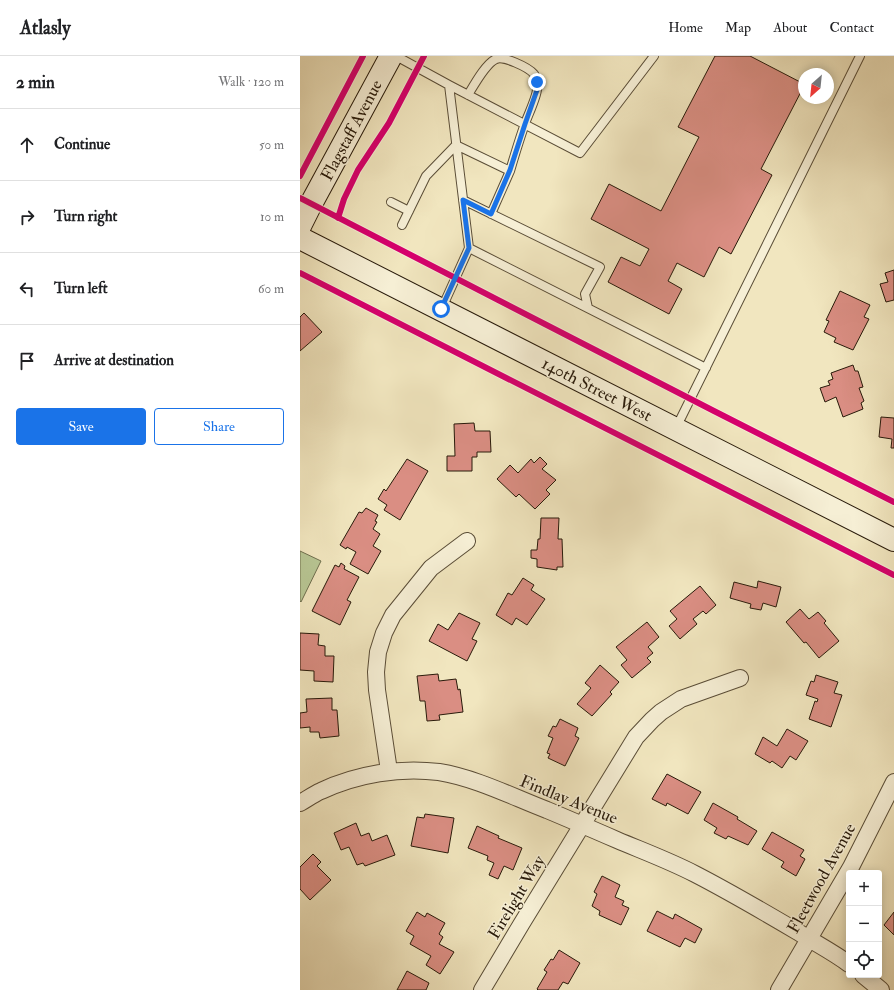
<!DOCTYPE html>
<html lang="en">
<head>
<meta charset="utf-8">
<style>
  body { margin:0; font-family:"IM FELL Double Pica",serif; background:#f6f6f6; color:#202124 }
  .controls { position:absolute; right:12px; bottom:12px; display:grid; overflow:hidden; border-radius:4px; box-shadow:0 2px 10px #0003 }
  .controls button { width:36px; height:36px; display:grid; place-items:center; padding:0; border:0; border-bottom:1px solid #e0e0e0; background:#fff; color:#202124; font:20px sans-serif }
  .compass { position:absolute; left:498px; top:12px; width:36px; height:36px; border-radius:50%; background:#fff; box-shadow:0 2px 10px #0003; rotate:207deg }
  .stop { position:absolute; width:12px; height:12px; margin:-9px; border:3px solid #1a73e8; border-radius:50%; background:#fff }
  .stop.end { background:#1a73e8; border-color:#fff; box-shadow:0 1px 4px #0008 }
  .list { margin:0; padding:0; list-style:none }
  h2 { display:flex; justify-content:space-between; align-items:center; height:52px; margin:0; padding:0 16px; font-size:17px }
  h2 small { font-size:13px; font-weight:400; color:#757577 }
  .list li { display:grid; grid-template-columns:26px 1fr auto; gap:12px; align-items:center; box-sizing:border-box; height:72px; padding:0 16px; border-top:1px solid #e0e0e0 }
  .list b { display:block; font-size:15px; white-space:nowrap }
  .list em { font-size:13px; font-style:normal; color:#757577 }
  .actions { display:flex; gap:8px; padding:12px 16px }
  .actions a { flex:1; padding:9px 0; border:1px solid #1a73e8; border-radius:4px; text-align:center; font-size:14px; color:#1a73e8 }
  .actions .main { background:#1a73e8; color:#fff }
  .icon { flex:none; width:22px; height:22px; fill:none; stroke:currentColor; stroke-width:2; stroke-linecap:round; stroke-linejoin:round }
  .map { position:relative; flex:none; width:594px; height:934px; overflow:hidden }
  header { display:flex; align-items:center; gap:24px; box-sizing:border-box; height:56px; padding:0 20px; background:#fff; border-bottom:1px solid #e0e0e0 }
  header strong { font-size:19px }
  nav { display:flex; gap:22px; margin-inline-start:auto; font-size:14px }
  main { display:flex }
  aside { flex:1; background:#fff }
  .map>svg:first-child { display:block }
  .green { fill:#b8c694; stroke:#70704f }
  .building { fill:#da8e83; stroke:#281a0a }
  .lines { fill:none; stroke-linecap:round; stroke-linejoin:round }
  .lane-casing { stroke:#5a4d37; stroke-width:10 }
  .street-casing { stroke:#5a4d37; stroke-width:18 }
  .secondary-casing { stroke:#281a0a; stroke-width:24 }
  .lane { stroke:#f6efd5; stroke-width:8 }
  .street { stroke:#f6efd5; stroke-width:16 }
  .secondary { stroke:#f6efd5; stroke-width:22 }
  .cycleway-casing { stroke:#f6efd5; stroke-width:8 }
  .cycleway { stroke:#d6006c; stroke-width:6 }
  .route { stroke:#1a73e8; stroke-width:5 }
  .labels { text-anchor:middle; stroke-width:3; stroke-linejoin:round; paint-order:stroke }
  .street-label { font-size:17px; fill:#281a0a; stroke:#f6efd5 }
</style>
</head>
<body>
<header>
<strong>Atlasly</strong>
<nav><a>Home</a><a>Map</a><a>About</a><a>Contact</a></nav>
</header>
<main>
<aside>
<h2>2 min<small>Walk · 120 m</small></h2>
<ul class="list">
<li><svg class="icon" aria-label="ahead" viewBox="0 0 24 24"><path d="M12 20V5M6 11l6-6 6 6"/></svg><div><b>Continue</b></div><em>50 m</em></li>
<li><svg class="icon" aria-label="right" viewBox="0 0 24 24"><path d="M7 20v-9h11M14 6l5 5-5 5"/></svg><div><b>Turn right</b></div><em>10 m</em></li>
<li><svg class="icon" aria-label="left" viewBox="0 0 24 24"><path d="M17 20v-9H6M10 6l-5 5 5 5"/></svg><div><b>Turn left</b></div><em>60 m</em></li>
<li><svg class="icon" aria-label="arrive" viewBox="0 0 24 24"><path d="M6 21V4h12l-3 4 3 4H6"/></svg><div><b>Arrive at destination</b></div></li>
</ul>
<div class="actions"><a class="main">Save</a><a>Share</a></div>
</aside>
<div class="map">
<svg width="594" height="934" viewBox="0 0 594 934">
  <rect width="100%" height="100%" fill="#f1e6bf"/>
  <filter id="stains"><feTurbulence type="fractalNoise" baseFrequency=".005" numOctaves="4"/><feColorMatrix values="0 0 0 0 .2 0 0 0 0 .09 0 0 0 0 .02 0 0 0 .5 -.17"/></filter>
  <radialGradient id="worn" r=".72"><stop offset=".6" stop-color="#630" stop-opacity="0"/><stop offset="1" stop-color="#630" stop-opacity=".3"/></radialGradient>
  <!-- green -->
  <path class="green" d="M 0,495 L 21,505 L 1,546 L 0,545 Z"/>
  <!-- building -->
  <path class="building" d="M 415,0 L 450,0 L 504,28 L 504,30 L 461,113 L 472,119 L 431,198 L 419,191 L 404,221 L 377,207 L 368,225 L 382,233 L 369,258 L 308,226 L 321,201 L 340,210 L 349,193 L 291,163 L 309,128 L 361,155 L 399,81 L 378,71 Z
    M 594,214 L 594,244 L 586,246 L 580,228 L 588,226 L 585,217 Z
    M 540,235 L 570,249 L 564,261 L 569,263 L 553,294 L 534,286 L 536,282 L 524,276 L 529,265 L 526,264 Z
    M 4,257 L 22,276 L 0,295 L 0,261 Z
    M 553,309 L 555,315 L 558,315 L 563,331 L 559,332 L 564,345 L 561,347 L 563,353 L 543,361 L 536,341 L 525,346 L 520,332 L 530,329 L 528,325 L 533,323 L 531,317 Z
    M 581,361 L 594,362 L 594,392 L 591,392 L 592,383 L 579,381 Z
    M 174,367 L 175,375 L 190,375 L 191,396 L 177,396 L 177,401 L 172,401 L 172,415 L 147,415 L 147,400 L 155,400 L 154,368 Z
    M 240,401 L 247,408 L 242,413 L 256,424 L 246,434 L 250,438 L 235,453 L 219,438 L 216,441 L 197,423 L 210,409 L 218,417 L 231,403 L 234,407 Z
    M 107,403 L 128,415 L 100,464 L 84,454 L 87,449 L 78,443 L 84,433 L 86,435 Z
    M 66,452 L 78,459 L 75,465 L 77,466 L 73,473 L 80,478 L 73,490 L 81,495 L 68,518 L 50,508 L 56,496 L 47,491 L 46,493 L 40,489 L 59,456 L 62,457 Z
    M 241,462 L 259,462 L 258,483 L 262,483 L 263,511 L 257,511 L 257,514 L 237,511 L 237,503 L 231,502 L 231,494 L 237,494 L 238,483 L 240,483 Z
    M 41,507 L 45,510 L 44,513 L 59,521 L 47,544 L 51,546 L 40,569 L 12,555 L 35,509 L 39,511 Z
    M 223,522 L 234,529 L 231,534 L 245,543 L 227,569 L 216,562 L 212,569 L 196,559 L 208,537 L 212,539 Z
    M 458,525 L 481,531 L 476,551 L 463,547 L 461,554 L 450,552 L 451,548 L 430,542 L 434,526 L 457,532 Z
    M 400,530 L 416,549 L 406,558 L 403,555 L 393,563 L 397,568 L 380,583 L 369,570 L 377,563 L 370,555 Z
    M 500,553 L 509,563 L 518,556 L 526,565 L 524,567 L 539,585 L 519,602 L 506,586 L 504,587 L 486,566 Z
    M 159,557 L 180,567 L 172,583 L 177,585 L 167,605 L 129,585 L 138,568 L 148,574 Z
    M 347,566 L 359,581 L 348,591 L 353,597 L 347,602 L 351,606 L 332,622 L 321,609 L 327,604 L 316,591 Z
    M 0,577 L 19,578 L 18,589 L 25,590 L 25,600 L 34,600 L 33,626 L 14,625 L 14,615 L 0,614 Z
    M 300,609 L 319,626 L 310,636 L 312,638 L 292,660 L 277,648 L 291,632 L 285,627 Z
    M 138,618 L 139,625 L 156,623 L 158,634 L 160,633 L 163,656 L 139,659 L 140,664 L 127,665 L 125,645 L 120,645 L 117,620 Z
    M 516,619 L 538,626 L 534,637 L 542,639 L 531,671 L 509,663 L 515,645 L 517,646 L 518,643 L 506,639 L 511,625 L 514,626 Z
    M 32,642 L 32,654 L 37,654 L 39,680 L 20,682 L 19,676 L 10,676 L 10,671 L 0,672 L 0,657 L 7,656 L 6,643 Z
    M 260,663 L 278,672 L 275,680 L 279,682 L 265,710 L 248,702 L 250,698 L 247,697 L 253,682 L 248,680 L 253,670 L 256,671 Z
    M 487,673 L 508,685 L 496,704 L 490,700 L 482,712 L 472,705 L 470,707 L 455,698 L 463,681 L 477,690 Z
    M 367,718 L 401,736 L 388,758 L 367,747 L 366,750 L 352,743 Z
    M 413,747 L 438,761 L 437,763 L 457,775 L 448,789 L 428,780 L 426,783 L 414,777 L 417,772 L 404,764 Z
    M 125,758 L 154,762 L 148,797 L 111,790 L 117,761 L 124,762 Z
    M 56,767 L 61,780 L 69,777 L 72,785 L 87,779 L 95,799 L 65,810 L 63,807 L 57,809 L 49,791 L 41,794 L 34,777 Z
    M 177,770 L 199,780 L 198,782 L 222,792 L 213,814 L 204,810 L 198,823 L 189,819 L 194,807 L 187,804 L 188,800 L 168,792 Z
    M 472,776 L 504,794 L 500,800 L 505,803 L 496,820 L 481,811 L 484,806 L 462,793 Z
    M 13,798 L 21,806 L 17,810 L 31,824 L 10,844 L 0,833 L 0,811 Z
    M 302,820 L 320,829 L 315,841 L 324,845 L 322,849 L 329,852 L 321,869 L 299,859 L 300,855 L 292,850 L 297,838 L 294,836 Z
    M 357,855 L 373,863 L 375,858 L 402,873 L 395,887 L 385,882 L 380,891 L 347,875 Z
    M 117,856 L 125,861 L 127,857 L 145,867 L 139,878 L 143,881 L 139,888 L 154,896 L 140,918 L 126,909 L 131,900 L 110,888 L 114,880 L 106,875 Z
    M 594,856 L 594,879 L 584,869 Z
    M 259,894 L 280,907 L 268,928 L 263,926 L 258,934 L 238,934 L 237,933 L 247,916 L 244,914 L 251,903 L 253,904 Z
    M 107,915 L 129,927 L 126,934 L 97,934 Z"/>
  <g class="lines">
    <defs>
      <path id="lane" d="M 96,0 L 149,29 L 169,192
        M 149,29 L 280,97 L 354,0
        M 168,39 C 174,29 186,7 196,3 C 204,0 228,11 234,18 C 237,22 238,29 237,33 C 237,40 229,57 226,65 C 220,81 215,98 210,115
        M 163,144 L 300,211 L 285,238 L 288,252
        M 91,146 L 109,155
        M 102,169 L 126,120 L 156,89 L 210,115 L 191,158
        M 142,252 L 169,192 L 406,312
        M 376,372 L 560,0"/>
      <path id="street" d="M 89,715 L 77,634 L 76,616 L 78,596 L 84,577 L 93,559 L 131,512 L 167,485
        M 0,747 C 7,743 14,738 21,735 C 57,718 100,711 139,716 C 176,722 213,741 247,754 C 271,764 294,774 317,784 C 343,795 370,805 395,818 C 430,836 464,856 498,876 C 515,887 533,896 549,908
        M 563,919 L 581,934
        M 182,934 L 222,867 L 336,681 L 352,664 L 361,656 L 381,643 L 440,622
        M 479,934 L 551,811 L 594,726"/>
      <path id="secondary" d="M 0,170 L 11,148 L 91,0
        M 0,182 L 594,484"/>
    </defs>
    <!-- lane casing -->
    <use href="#lane" class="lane-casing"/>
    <!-- street casing -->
    <use href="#street" class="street-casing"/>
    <!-- secondary casing -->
    <use href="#secondary" class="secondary-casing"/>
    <!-- lane -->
    <use href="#lane" class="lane"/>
    <!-- street -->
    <use href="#street" class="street"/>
    <!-- secondary -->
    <use href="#secondary" class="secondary"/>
    <defs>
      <path id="cycleway" d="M 0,120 L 63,0
        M 0,142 L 414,355 L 594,446
        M 38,162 L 44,143 L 58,114 L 89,67 L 124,0
        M 0,217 L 594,519"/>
    </defs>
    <!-- cycleway casing -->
    <use href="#cycleway" class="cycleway-casing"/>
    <!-- cycleway -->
    <use href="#cycleway" class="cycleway"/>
  </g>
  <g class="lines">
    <!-- route -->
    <path class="route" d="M 141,253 L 169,192 L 163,144 L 191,158 L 210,114 L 225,68 L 237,34 L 237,26"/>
  </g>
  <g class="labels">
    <!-- street labels -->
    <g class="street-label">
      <text transform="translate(51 74) rotate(-62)" y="6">Flagstaff Avenue</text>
      <text transform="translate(297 333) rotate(27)" y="6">140th Street West</text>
      <text transform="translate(269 743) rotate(22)" y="6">Findlay Avenue</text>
      <text transform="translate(521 822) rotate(-61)" y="6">Fleetwood Avenue</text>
      <text transform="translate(216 841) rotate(-59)" y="6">Firelight Way</text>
    </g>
  </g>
  <rect width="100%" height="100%" filter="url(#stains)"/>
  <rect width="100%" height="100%" fill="url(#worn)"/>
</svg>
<div class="controls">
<button>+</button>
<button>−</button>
<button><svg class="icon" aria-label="locate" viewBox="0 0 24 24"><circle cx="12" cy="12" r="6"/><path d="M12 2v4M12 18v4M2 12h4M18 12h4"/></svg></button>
</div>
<svg class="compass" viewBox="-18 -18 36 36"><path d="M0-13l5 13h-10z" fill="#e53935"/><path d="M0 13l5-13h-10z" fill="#757577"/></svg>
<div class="stop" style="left:141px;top:253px"></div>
<div class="stop end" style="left:237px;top:26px"></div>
</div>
</main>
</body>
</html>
